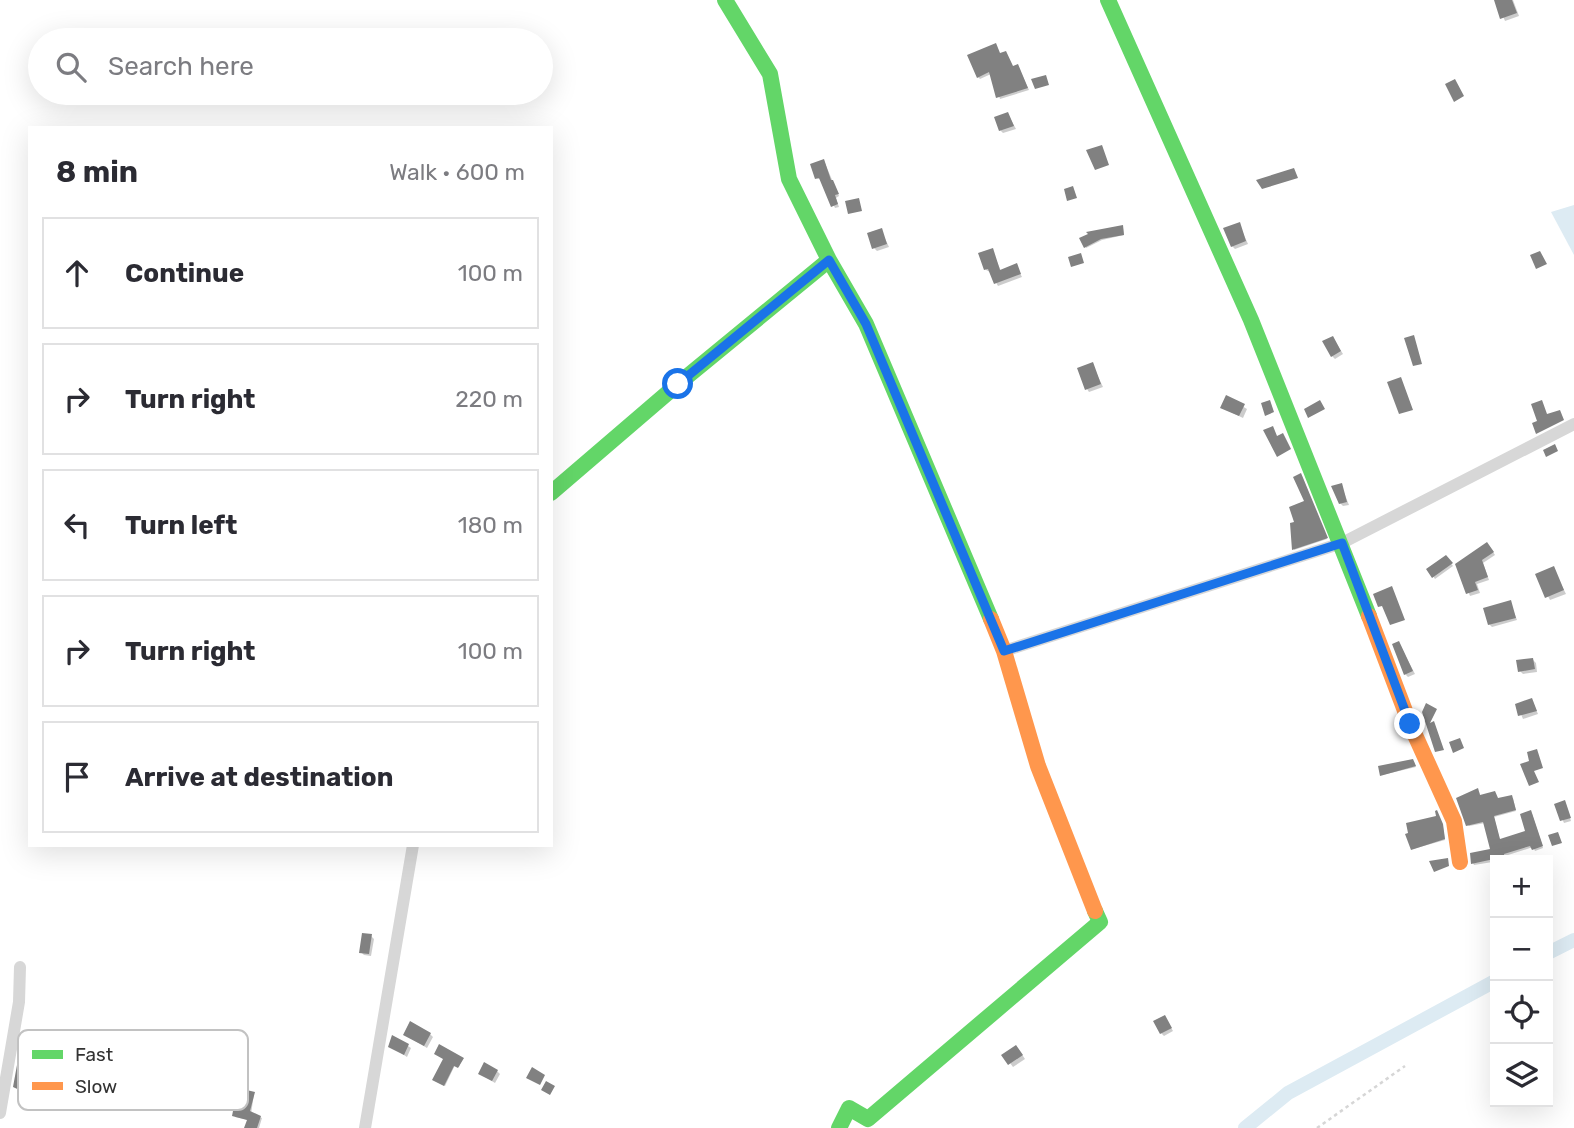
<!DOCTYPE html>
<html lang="en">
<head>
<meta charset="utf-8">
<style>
  body { margin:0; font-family:Rubik,sans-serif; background:#f2f2f3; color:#2b2b33 }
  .controls { position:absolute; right:21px; bottom:21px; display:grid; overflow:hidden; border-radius:0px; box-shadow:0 7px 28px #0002 }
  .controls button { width:63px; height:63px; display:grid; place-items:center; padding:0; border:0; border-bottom:2px solid #e1e1e2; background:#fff; color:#2b2b33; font:35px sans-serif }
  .stop { position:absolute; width:21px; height:21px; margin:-16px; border:5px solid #1a73e8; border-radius:50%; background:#fff }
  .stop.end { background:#1a73e8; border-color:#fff; box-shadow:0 2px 7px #0008 }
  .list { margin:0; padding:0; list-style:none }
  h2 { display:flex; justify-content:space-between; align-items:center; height:91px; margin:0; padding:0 28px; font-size:30px }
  h2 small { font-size:23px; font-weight:400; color:#7c7c81 }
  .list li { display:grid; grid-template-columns:46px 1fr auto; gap:21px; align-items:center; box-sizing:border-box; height:112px; margin:0 14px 14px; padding:0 14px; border:2px solid #e1e1e2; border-radius:0px }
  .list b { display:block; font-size:26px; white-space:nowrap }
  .list em { font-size:23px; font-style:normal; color:#7c7c81 }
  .icon { flex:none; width:38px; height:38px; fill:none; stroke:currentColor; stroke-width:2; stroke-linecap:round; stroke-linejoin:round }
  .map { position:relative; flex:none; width:1574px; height:1128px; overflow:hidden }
  .search { position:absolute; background:#fff; box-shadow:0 7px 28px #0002; left:28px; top:28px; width:525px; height:77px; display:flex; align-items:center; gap:18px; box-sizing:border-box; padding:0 24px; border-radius:38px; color:#7c7c81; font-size:26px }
  .panel { position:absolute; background:#fff; box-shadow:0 7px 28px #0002; left:28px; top:126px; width:525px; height:721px; border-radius:0px }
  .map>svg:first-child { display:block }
  .water { fill:#ddebf3 }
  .shadow { fill:#0003 }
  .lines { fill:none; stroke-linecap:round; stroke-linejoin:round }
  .canal { stroke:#ddebf3; stroke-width:14 }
  .building { fill:#818181 }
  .path { stroke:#d6d6d6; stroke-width:2.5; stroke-dasharray:3.5 3.5; stroke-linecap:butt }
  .street { stroke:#d7d7d7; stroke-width:12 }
  .fast { stroke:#63d668; stroke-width:16 }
  .slow { stroke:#ff974d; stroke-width:16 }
  .route { stroke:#1a73e8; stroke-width:9 }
  .key { fill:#fff; stroke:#c2c2c2; stroke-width:2 }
  .key-label { font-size:19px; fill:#333 }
</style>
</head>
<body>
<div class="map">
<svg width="1574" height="1128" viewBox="0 0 1574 1128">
  <rect width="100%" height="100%" fill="#fff"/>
  <!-- water -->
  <path class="water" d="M 1574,205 L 1574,255 L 1551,212 Z"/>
  <!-- shadow -->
  <path class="shadow" d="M 1496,0 L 1513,0 L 1519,16 L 1505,21 Z
    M 1001,55 L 1013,68 L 1019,68 L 1029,90 L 1000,99 L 991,74 L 980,79 L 978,77 Z
    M 1008,114 L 1016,129 L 1003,133 L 1000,130 Z
    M 824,161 L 839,196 L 836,198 L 839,207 L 835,208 L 822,180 L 816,178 Z
    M 1239,224 L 1248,244 L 1235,249 L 1232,246 Z
    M 1123,228 L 1124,235 L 1102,240 L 1086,248 L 1081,239 Z
    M 881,230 L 889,247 L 877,251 L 874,248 Z
    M 992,250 L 1001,271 L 1016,265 L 1022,277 L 998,286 L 990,272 L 986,270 Z
    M 1335,341 L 1343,354 L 1335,359 L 1332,356 Z
    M 1092,364 L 1103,387 L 1089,392 L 1087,389 Z
    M 1227,397 L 1247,409 L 1243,418 L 1222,408 Z
    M 1302,476 L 1327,539 L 1294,550 L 1297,523 L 1306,502 Z
    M 1341,485 L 1349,505 L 1343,506 L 1340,503 Z
    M 1490,547 L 1495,555 L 1483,563 L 1489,580 L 1477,584 L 1480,593 L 1470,596 L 1457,564 Z
    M 1446,557 L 1453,566 L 1435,579 L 1433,576 Z
    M 1553,568 L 1566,594 L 1550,600 L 1537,575 Z
    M 1510,602 L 1517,620 L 1492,627 L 1489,624 Z
    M 1399,643 L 1415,674 L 1408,677 L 1405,674 Z
    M 1533,660 L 1536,663 L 1537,672 L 1523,674 L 1520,671 Z
    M 1532,700 L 1538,714 L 1523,719 L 1517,705 Z
    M 1414,762 L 1416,767 L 1382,775 Z
    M 1479,792 L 1481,797 L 1495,793 L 1498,800 L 1513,798 L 1516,811 L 1494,817 L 1500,841 L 1528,832 L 1532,814 L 1543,848 L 1535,851 L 1533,847 L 1505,856 L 1505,860 L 1474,865 L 1473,863 L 1492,850 L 1485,823 L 1469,826 L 1468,825 Z
    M 1565,802 L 1571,821 L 1564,823 L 1556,805 Z
    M 1443,827 L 1445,840 L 1413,849 Z
    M 371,936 L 374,939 L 371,956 L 364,955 L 361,952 Z
    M 1165,1017 L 1173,1031 L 1164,1036 L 1161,1033 Z
    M 430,1034 L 433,1037 L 427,1048 L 405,1035 Z
    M 390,1046 L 408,1046 L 411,1048 L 407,1057 Z
    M 1019,1050 L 1025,1059 L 1013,1067 L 1004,1055 Z
    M 462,1059 L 459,1067 L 455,1065 L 445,1086 L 435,1081 Z
    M 497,1071 L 500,1074 L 495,1083 L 480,1074 Z
    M 254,1094 L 251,1114 L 262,1118 L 259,1128 L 246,1128 L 249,1120 L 235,1117 L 235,1112 L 230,1110 Z"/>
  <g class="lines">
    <!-- canal -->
    <path class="canal" d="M 1548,953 L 1574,940
      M 1245,1128 L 1288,1093 L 1495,981"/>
  </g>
  <!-- building -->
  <path class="building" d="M 1494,0 L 1512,0 L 1517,13 L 1500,19 Z
    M 996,43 L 1000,53 L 1006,51 L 1013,66 L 1018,64 L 1028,88 L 996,98 L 989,72 L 977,78 L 967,55 Z
    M 1046,75 L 1049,85 L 1035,89 L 1031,79 Z
    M 1455,79 L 1464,96 L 1454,102 L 1445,84 Z
    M 1008,112 L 1014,126 L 999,131 L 994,117 Z
    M 1102,145 L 1109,165 L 1095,170 L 1086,150 Z
    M 824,159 L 831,180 L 833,180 L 839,194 L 835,195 L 838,204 L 831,207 L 819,178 L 815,179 L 810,164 Z
    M 1294,168 L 1298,178 L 1262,189 L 1256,180 Z
    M 1073,186 L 1077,198 L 1067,201 L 1064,189 Z
    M 859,198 L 862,211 L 848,214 L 845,201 Z
    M 1240,222 L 1246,241 L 1231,247 L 1223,228 Z
    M 1123,225 L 1124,235 L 1101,239 L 1084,248 L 1079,238 L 1088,234 L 1086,232 Z
    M 882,228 L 887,244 L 872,249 L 867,233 Z
    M 993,248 L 1000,270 L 1017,263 L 1021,274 L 994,284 L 988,269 L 984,270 L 978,253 Z
    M 1540,251 L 1547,264 L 1536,269 L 1530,255 Z
    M 1081,253 L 1084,263 L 1071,267 L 1068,257 Z
    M 1414,335 L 1422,364 L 1413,366 L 1404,338 Z
    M 1333,336 L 1341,351 L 1331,357 L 1322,341 Z
    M 1093,362 L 1101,384 L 1085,390 L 1077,368 Z
    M 1401,377 L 1413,410 L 1399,414 L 1387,382 Z
    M 1226,395 L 1245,404 L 1239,416 L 1220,408 Z
    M 1270,400 L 1274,412 L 1265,416 L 1261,403 Z
    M 1320,400 L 1325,409 L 1308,418 L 1304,409 Z
    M 1542,400 L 1547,414 L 1560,410 L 1564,420 L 1536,434 L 1532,423 L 1537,421 L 1531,404 Z
    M 1273,426 L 1277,436 L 1283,433 L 1291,449 L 1277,457 L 1263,430 Z
    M 1555,444 L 1558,451 L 1546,457 L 1543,450 Z
    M 1301,473 L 1328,538 L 1292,550 L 1290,523 L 1294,522 L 1289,507 L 1304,501 L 1293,477 Z
    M 1342,483 L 1347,502 L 1339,504 L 1331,486 Z
    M 1487,542 L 1494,552 L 1482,560 L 1488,577 L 1475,582 L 1478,590 L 1466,594 L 1455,564 Z
    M 1446,555 L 1453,563 L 1432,578 L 1426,569 Z
    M 1554,566 L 1564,590 L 1545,598 L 1535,574 Z
    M 1392,586 L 1405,620 L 1390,625 L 1382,606 L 1378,607 L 1373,594 Z
    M 1511,600 L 1516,618 L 1488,625 L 1483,608 Z
    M 1399,641 L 1413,671 L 1404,675 L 1392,644 Z
    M 1533,658 L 1535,669 L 1518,672 L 1516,660 Z
    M 1532,698 L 1537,711 L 1518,716 L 1515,704 Z
    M 1426,703 L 1437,709 L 1430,723 L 1434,721 L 1444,750 L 1435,752 L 1422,712 Z
    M 1460,738 L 1464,748 L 1453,753 L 1449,742 Z
    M 1537,749 L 1543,768 L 1534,771 L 1539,782 L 1529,786 L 1520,764 L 1529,761 L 1527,752 Z
    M 1413,759 L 1416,766 L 1380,776 L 1378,766 Z
    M 1478,788 L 1480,795 L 1495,791 L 1498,798 L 1512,795 L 1516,810 L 1494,816 L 1500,839 L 1525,831 L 1520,814 L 1531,810 L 1543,846 L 1532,850 L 1530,846 L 1504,854 L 1505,860 L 1494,859 L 1471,864 L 1470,853 L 1490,849 L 1483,822 L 1466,826 L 1456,798 Z
    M 1565,800 L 1571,818 L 1560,821 L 1554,804 Z
    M 1437,810 L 1443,824 L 1445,839 L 1411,850 L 1405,834 L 1408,833 L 1406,823 L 1436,816 L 1435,811 Z
    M 1558,832 L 1562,843 L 1552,846 L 1548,835 Z
    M 1448,858 L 1449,866 L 1434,872 L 1429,861 Z
    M 362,933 L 372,934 L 369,954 L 359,953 Z
    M 1165,1015 L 1172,1028 L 1160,1034 L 1153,1021 Z
    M 410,1021 L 431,1033 L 424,1046 L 403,1035 Z
    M 392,1035 L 409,1044 L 404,1055 L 388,1047 Z
    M 439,1044 L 464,1058 L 458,1068 L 454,1066 L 444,1086 L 432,1080 L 443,1059 L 434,1054 Z
    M 1016,1045 L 1023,1055 L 1008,1065 L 1001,1055 Z
    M 21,1056 L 26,1072 L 36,1077 L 28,1094 L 13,1087 L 17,1065 Z
    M 484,1062 L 498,1070 L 492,1081 L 478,1074 Z
    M 532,1067 L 545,1075 L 540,1085 L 526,1078 Z
    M 546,1081 L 555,1086 L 550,1095 L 541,1090 Z
    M 234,1087 L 255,1092 L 250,1111 L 261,1116 L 257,1128 L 244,1128 L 247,1120 L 232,1116 L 233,1111 L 228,1111 Z"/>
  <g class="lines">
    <!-- path -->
    <path class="path" d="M 1317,1128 L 1405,1066"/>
    <!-- street -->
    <path class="street" d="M 1004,651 L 1342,543 L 1574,424
      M 0,1113 L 19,1002 L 20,967
      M 365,1128 L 413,845"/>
    <!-- fast -->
    <path class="fast" d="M 725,0 L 770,74 L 789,179 L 829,260 L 866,324 L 991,619
      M 1108,0 L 1251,320 L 1369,616
      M 551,493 L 678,384 L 829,260
      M 839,1128 L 849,1108 L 868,1119 L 1100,922 L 1095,911"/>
    <!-- slow -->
    <path class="slow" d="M 1369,616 L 1410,724 L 1454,821 L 1460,862
      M 991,619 L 1004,651 L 1038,766 L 1095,911"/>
  </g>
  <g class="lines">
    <!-- route -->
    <path class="route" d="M 678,384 L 829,260 L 866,324 L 1004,651 L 1342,543 L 1410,724"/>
  </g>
  <!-- legend -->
  <rect x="18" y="1030" width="230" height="80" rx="10" class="key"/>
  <rect x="32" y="1050" width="31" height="9" fill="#63d668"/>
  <rect x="32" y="1082" width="31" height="8" fill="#ff974d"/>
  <g class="key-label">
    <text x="75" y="1061">Fast</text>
    <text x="75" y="1093">Slow</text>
  </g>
</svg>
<div class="controls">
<button>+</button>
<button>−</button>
<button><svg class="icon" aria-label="locate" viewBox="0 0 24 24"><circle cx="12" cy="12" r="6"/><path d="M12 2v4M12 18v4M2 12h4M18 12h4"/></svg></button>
<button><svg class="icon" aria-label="layers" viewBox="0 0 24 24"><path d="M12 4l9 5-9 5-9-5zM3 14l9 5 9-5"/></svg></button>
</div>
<div class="stop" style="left:678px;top:384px"></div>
<div class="stop end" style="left:1410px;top:724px"></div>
<div class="search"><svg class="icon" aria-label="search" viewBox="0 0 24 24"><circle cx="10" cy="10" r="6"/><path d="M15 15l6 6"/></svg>Search here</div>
<section class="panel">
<h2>8 min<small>Walk · 600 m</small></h2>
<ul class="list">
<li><svg class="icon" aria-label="ahead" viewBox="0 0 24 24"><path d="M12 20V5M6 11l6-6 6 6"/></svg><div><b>Continue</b></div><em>100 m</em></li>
<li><svg class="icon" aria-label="right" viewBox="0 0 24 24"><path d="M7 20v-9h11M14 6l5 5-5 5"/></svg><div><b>Turn right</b></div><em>220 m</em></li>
<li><svg class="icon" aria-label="left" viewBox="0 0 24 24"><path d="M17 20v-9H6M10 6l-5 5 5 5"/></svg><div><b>Turn left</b></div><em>180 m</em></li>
<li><svg class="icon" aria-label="right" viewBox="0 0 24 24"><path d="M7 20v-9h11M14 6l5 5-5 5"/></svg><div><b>Turn right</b></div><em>100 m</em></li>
<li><svg class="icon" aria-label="arrive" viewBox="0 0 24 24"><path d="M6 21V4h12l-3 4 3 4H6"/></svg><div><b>Arrive at destination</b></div></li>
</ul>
</section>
</div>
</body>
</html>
